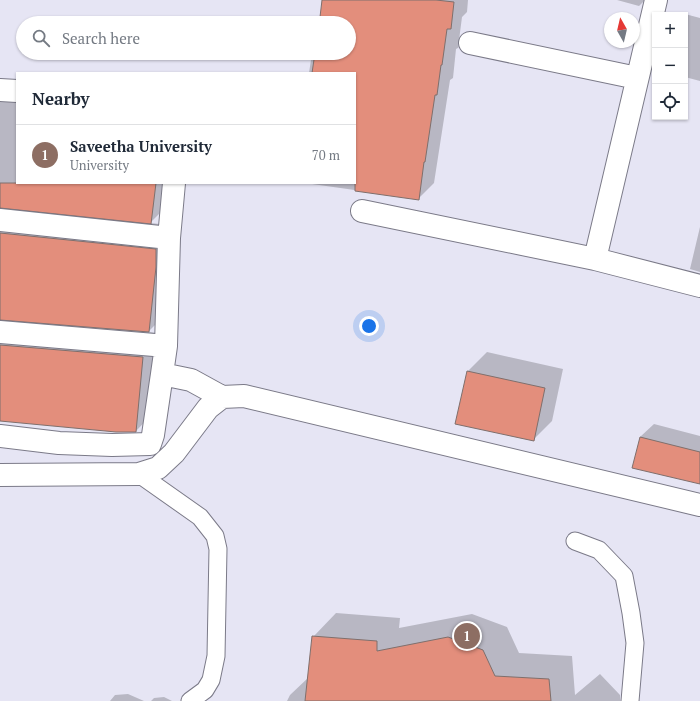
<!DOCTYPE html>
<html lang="en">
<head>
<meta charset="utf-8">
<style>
  body { margin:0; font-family:"PT Serif",serif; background:#f6f6f7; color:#1f2937 }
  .controls { position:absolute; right:12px; top:12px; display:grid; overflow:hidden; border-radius:0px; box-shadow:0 1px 3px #0004 }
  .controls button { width:36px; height:36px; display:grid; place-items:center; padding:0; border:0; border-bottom:1px solid #e0e1e3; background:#fff; color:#1f2937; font:20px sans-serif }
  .compass { position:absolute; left:604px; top:12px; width:36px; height:36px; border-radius:50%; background:#fff; box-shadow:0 1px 3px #0004; rotate:352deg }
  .you { position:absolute; left:369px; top:326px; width:14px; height:14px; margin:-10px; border:3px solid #fff; border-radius:50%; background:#1a73e8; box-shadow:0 0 0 6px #1a73e833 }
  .badge { display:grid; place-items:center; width:26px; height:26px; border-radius:50%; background:#0b87aa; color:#fff; font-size:13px; font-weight:700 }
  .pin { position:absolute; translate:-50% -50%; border:2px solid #fff; box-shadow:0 1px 4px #0006 }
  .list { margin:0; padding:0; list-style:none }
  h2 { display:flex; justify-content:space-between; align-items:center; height:52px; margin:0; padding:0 16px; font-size:17px }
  h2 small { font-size:13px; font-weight:400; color:#747a83 }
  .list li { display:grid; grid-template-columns:26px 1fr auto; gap:12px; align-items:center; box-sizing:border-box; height:60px; padding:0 16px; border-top:1px solid #e0e1e3 }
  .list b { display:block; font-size:15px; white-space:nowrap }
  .list p { margin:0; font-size:13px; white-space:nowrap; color:#747a83 }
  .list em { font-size:13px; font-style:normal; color:#747a83 }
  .icon { flex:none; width:22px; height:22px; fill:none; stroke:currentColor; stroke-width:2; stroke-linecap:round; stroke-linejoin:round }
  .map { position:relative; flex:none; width:700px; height:701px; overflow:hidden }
  .search { position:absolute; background:#fff; box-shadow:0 1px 3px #0004; left:16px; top:16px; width:340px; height:44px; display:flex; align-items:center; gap:10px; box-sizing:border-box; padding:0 14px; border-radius:22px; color:#747a83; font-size:15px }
  .panel { position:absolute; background:#fff; box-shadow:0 1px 3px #0004; left:16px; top:72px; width:340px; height:112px; border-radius:0px }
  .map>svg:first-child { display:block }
  .shadow { fill:#0003 }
  .building { fill:#e38e7c; stroke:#7f6f6c }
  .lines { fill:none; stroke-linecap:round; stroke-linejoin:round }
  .service-casing { stroke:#7b7a88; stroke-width:19 }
  .minor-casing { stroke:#7b7a88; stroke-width:24 }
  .service { stroke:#fff; stroke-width:17 }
  .minor { stroke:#fff; stroke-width:22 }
</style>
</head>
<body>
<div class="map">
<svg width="700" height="701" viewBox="0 0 700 701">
  <rect width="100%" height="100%" fill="#e6e5f4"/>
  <!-- shadow -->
  <path class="shadow" d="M 323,0 L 468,0 L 467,12 L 462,17 L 458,48 L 456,49 L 453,78 L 450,80 L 434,183 L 418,199 L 305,183 L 355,183 L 355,73 L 309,73 L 312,53 L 349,53 L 349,23 L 320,23 Z
    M 617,0 L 645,0 L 639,6 Z
    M 685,14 L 700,18 L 700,81 L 685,77 L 685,15 L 683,15 Z
    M 0,86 L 17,88 L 17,183 L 176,183 L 174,199 L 150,223 L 179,226 L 172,308 L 148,332 L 166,334 L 159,407 L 136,431 L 0,420 Z
    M 700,227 L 700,272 L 690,269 Z
    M 487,352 L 563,369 L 552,421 L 533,440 L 456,424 L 468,371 Z
    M 654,424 L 700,436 L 700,481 L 640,437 Z
    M 336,613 L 400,618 L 399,628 L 472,614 L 507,627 L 519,653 L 572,656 L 575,695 L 600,674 L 620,695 L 620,701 L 287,701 L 290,695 L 309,677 L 313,637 Z
    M 128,694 L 144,701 L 110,701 L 115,695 Z
    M 164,697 L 172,701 L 151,701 L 154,698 Z"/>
  <!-- building -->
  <path class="building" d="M 322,0 L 436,0 L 454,2 L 451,29 L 447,29 L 442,65 L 441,65 L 437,95 L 435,95 L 425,162 L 424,162 L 419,200 L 355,191 L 355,73 L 312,73 L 315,53 L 349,53 L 349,23 L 319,23 L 319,17 L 320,17 Z
    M 0,183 L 156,183 L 151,224 L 0,208 Z
    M 0,233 L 156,249 L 156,267 L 149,332 L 0,320 Z
    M 0,345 L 143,357 L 136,432 L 116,432 L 0,421 Z
    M 467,371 L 545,388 L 534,441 L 455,424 Z
    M 640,437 L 700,452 L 700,484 L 632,468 Z
    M 312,636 L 377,641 L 377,651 L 448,637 L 483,650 L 495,676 L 549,679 L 551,701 L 305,701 Z"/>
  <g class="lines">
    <defs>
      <path id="service" d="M 139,474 L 200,517 L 215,536 L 218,549 L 216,656 L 211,680 L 205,690 L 190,701
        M 575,541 L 599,550 L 624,576 L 631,613 L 635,643 L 630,701"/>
      <path id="minor" d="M 470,43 L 637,78
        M 0,90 L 17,91
        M 174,183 L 169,238 L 166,346 L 162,374 L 191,380 L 222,397
        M 362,211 L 595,259 L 656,0
        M 0,220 L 169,238
        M 595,259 L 700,286
        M 0,332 L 166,346
        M 0,436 L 59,443 L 112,445 L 150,444 L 153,435 L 162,374
        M 0,475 L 139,474 L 158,468 L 174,453 L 208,408 L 222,397 L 244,396 L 700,505"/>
    </defs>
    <!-- service casing -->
    <use href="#service" class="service-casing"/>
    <!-- minor casing -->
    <use href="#minor" class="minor-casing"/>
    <!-- service -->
    <use href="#service" class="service"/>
    <!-- minor -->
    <use href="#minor" class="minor"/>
  </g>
</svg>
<div class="controls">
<button>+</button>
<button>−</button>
<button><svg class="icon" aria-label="locate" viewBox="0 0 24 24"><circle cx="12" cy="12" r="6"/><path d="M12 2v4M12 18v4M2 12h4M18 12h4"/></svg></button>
</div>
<svg class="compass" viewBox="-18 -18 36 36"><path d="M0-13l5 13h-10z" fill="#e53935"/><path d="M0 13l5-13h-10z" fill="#747a83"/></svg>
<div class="you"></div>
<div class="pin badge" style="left:467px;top:636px;background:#8d6e63">1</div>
<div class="search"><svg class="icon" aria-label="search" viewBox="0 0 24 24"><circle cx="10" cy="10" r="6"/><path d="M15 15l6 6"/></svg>Search here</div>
<section class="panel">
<h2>Nearby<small></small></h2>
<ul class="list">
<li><span class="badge" style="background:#8d6e63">1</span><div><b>Saveetha University</b><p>University</p></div><em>70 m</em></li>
</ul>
</section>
</div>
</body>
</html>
